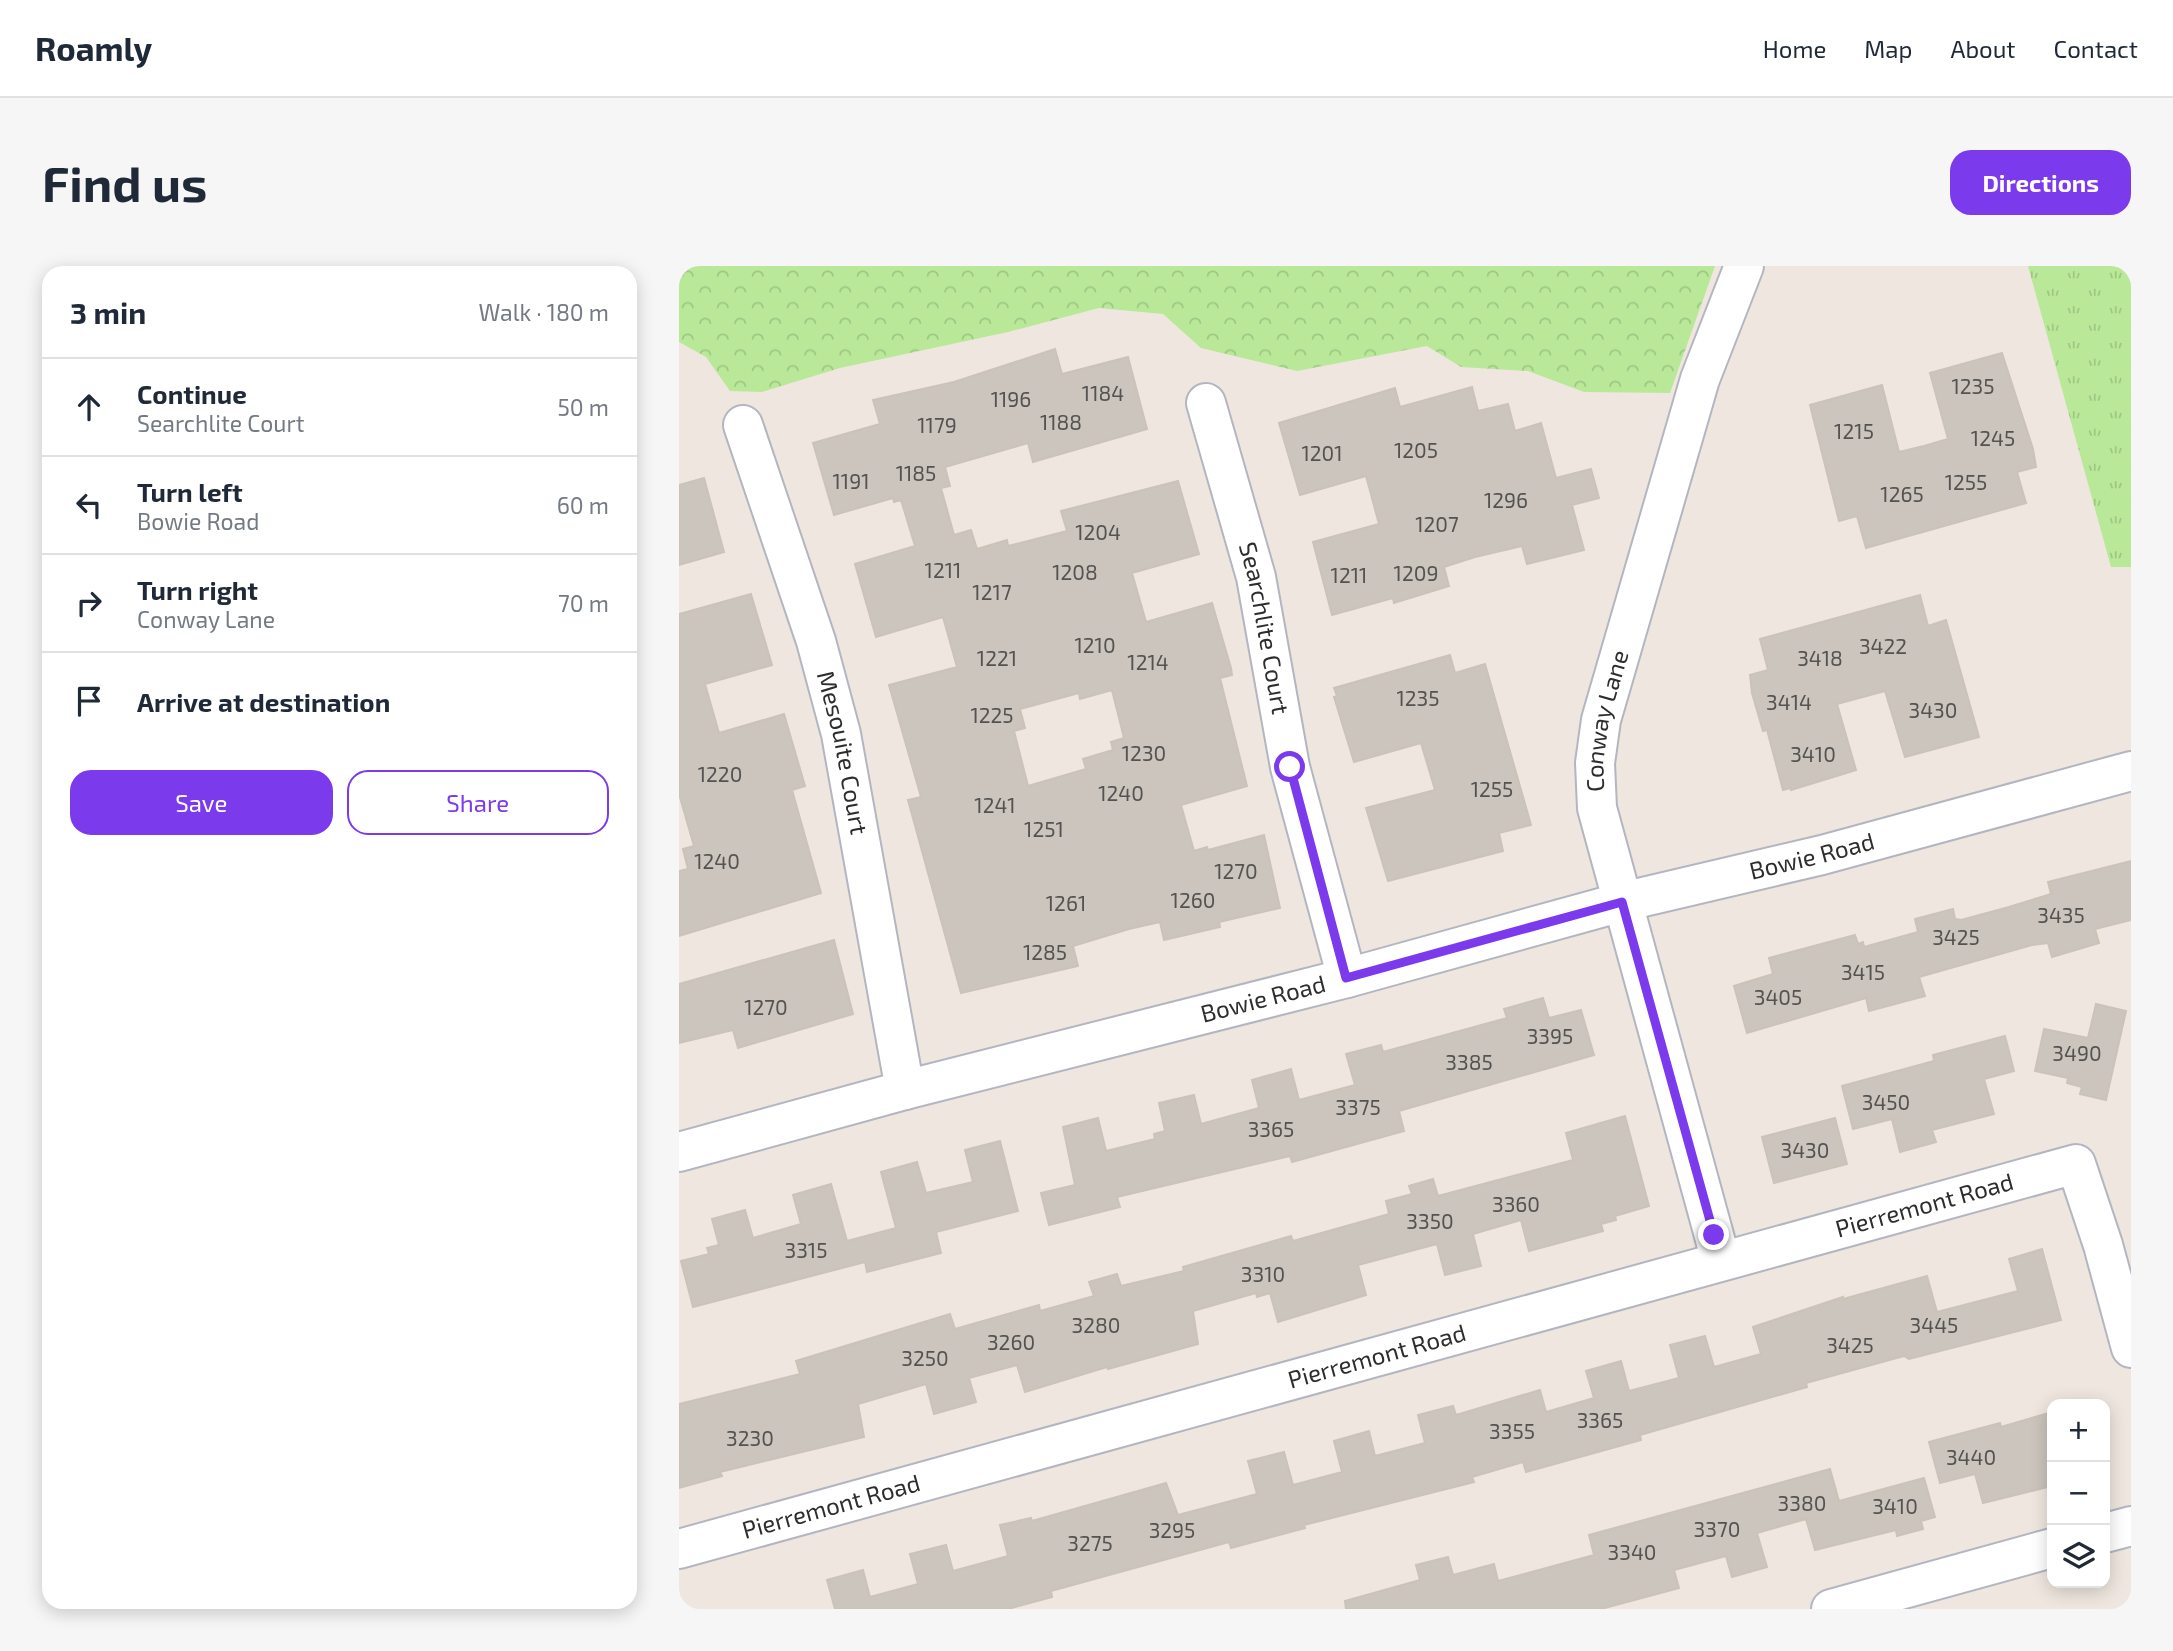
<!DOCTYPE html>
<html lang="en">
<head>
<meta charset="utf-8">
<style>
  body { margin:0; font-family:"Exo 2",sans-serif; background:#f6f6f7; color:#1f2937 }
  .controls { position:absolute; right:21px; bottom:21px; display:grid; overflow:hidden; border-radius:14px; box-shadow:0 4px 18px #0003 }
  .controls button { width:63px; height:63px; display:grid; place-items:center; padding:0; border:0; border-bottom:2px solid #e0e1e3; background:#fff; color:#1f2937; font:35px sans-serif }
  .stop { position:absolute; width:21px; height:21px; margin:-16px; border:5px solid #7c3aed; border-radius:50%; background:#fff }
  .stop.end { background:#7c3aed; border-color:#fff; box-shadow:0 2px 7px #0008 }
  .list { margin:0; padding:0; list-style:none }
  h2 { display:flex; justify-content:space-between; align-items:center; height:91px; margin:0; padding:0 28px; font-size:30px }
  h2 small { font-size:23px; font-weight:400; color:#747a83 }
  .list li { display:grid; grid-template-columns:46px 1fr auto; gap:21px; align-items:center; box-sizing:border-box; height:98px; padding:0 28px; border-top:2px solid #e0e1e3 }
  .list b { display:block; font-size:26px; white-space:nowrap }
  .list p { margin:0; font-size:23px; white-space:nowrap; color:#747a83 }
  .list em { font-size:23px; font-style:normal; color:#747a83 }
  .actions { display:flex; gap:14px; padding:21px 28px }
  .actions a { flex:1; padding:16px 0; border:2px solid #7c3aed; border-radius:21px; text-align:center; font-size:24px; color:#7c3aed }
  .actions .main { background:#7c3aed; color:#fff }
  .icon { flex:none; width:38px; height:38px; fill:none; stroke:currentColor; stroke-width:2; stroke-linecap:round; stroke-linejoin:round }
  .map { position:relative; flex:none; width:1452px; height:1343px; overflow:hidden; border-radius:21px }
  header { display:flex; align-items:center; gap:42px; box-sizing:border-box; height:98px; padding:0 35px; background:#fff; border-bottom:2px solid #e0e1e3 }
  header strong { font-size:33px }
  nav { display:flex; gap:38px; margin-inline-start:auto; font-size:24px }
  .intro { display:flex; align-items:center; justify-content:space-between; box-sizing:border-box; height:168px; padding:0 42px }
  h1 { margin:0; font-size:49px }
  .button { padding:18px 32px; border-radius:21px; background:#7c3aed; color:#fff; font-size:24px; font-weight:700 }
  main { display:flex; gap:42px; padding:0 42px }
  aside { flex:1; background:#fff; border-radius:21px; box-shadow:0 4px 18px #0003 }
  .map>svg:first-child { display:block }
  .grass { fill:url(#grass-tufts) }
  .forest { fill:url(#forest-crowns) }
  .building { fill:#cbc5bd; stroke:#cbc3b8; stroke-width:2; fill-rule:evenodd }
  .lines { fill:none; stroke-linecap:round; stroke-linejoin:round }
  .minor-casing { stroke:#b3b6c1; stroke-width:42 }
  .minor { stroke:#fff; stroke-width:38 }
  .route { stroke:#7c3aed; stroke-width:9 }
  .labels { text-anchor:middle; stroke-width:5; stroke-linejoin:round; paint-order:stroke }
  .number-label { font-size:21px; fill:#545351 }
  .street-label { font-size:24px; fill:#2d2d2d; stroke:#fff }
</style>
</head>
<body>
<header>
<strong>Roamly</strong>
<nav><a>Home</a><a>Map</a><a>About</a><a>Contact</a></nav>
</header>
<div class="intro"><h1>Find us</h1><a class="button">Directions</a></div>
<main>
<aside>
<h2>3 min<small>Walk · 180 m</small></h2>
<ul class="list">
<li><svg class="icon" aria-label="ahead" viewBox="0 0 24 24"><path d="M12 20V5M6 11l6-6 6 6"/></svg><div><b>Continue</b><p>Searchlite Court</p></div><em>50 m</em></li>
<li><svg class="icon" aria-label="left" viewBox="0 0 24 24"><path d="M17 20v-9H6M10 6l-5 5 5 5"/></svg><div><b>Turn left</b><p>Bowie Road</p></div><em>60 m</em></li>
<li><svg class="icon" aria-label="right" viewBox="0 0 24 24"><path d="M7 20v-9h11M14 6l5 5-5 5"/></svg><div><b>Turn right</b><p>Conway Lane</p></div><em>70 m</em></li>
<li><svg class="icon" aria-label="arrive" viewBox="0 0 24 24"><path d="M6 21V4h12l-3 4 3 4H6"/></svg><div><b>Arrive at destination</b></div></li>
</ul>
<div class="actions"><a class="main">Save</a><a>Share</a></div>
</aside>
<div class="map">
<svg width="1452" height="1343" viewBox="0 0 1452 1343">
  <defs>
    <pattern id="grass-tufts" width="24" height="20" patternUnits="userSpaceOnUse" patternTransform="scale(1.75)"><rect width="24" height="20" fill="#b9e899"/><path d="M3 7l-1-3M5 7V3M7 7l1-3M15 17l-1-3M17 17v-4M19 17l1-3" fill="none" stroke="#9fc784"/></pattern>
    <pattern id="forest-crowns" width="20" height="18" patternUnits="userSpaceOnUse" patternTransform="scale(1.75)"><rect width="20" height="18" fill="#b9e899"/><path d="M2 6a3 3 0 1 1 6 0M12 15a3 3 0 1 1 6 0" fill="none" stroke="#9fc784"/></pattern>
  </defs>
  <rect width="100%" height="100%" fill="#efe7df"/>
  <!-- grass -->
  <path class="grass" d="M 1349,0 L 1452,0 L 1452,301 L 1432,301 Z"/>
  <!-- forest -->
  <path class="forest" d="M 0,0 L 1036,0 L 991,127 L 905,126 L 849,105 L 782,101 L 748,80 L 618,105 L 522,82 L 484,48 L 420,42 L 329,66 L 161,102 L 83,126 L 51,125 L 27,91 L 0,76 Z"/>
  <!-- building -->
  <path class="building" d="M 376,83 L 383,108 L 449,91 L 468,163 L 354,196 L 349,177 L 266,201 L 271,220 L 262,222 L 275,269 L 292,264 L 298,283 L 328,274 L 329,280 L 388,265 L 382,245 L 499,215 L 520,288 L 453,307 L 467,356 L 533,337 L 552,402 L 553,409 L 541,412 L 568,520 L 502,539 L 515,585 L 528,581 L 529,584 L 585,569 L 601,642 L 540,656 L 541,661 L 485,674 L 481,656 L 450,663 L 394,680 L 399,700 L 282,727 L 229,534 L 242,531 L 210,419 L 278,401 L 264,351 L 197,371 L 176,298 L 236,280 L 222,234 L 215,236 L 214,232 L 155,249 L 134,177 L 201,158 L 194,134 L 275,116 ZM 433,424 L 445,472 L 432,476 L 434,484 L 404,493 L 407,503 L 349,520 L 335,465 L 346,462 L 341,443 L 400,427 L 401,433 Z
    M 1323,87 L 1354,183 L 1357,201 L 1338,206 L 1347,237 L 1187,282 L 1178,250 L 1160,255 L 1131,139 L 1203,119 L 1220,186 L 1245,180 L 1269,173 L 1251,107 Z
    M 793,121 L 799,145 L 829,138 L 836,165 L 862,157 L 877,212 L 912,203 L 920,232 L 893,239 L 905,284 L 848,298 L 843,280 L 796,291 L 765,301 L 770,320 L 715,337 L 714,332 L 653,349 L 634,276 L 700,258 L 687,210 L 621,229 L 600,157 L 716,122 L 721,141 Z
    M 25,212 L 45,286 L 0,299 L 0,219 Z
    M 72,328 L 93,399 L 26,418 L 40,467 L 105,448 L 126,520 L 113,524 L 142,627 L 0,670 L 0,605 L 9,603 L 4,583 L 15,580 L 0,528 L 0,348 Z
    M 1241,329 L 1249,360 L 1267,354 L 1300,471 L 1226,491 L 1206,425 L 1158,438 L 1177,504 L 1112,524 L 1111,522 L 1104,524 L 1088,464 L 1084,465 L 1073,427 L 1071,409 L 1089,404 L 1081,373 Z
    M 771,389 L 776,407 L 806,398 L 852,559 L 820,567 L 824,585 L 709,615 L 687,542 L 756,524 L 742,477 L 675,496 L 655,431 L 658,430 L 655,422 Z
    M 1452,595 L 1452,654 L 1416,663 L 1420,677 L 1373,691 L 1369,677 L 1353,679 L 1240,711 L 1246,730 L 1190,745 L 1187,732 L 1068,767 L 1055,720 L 1094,708 L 1090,692 L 1176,669 L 1179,678 L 1184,676 L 1185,681 L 1239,666 L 1236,653 L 1274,643 L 1276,653 L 1282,654 L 1330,641 L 1372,628 L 1369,616 Z
    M 155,674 L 174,748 L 59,782 L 54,764 L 0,777 L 0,718 Z
    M 864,732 L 870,752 L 902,744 L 915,789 L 720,845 L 725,865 L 613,896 L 611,890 L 438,931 L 441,941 L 370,959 L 362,927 L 396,919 L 384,861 L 419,852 L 427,885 L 476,873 L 475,868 L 486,865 L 480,837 L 515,829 L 522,858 L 580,842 L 573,814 L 612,803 L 620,834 L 676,819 L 667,788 L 702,779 L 704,786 L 828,752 L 825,743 Z
    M 1417,738 L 1447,745 L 1427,834 L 1401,828 L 1403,821 L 1388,817 L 1389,812 L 1356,805 L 1365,763 L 1409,772 Z
    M 1326,770 L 1335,805 L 1305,813 L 1315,848 L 1253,864 L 1257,876 L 1221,886 L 1213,853 L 1174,863 L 1163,820 L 1255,795 L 1254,789 Z
    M 946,850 L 970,940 L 936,950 L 937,954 L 922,958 L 924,965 L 850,985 L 842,954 L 794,968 L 802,1000 L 766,1009 L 758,978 L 679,999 L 687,1029 L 599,1056 L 591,1027 L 578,1031 L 577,1027 L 514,1045 L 519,1078 L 429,1103 L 428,1101 L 346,1126 L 338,1099 L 290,1112 L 297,1136 L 255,1148 L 247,1118 L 179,1138 L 185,1171 L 41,1206 L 43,1210 L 0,1222 L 0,1138 L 121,1108 L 117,1095 L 271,1048 L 276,1063 L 360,1039 L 361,1045 L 415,1030 L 410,1016 L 438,1008 L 442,1020 L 505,1005 L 504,1001 L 612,970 L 614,975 L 710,948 L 707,935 L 733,928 L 730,920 L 754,913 L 759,930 L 894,894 L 887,867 Z
    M 1156,852 L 1168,898 L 1095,917 L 1083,871 Z
    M 321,875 L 339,945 L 257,966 L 262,987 L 188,1006 L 186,996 L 14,1041 L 2,995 L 30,988 L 28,982 L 40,979 L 33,953 L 66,944 L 74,972 L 122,958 L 114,929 L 152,918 L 168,975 L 217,962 L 202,906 L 238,896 L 247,927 L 294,916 L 286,884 Z
    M 1363,983 L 1382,1054 L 1230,1093 L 1225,1090 L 1127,1117 L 1128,1121 L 961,1169 L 962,1174 L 847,1206 L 844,1196 L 793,1211 L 795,1216 L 625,1259 L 626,1262 L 552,1282 L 550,1276 L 372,1325 L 373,1331 L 329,1343 L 156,1343 L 148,1314 L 184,1304 L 191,1331 L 239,1318 L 231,1288 L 267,1279 L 274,1305 L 329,1290 L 321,1259 L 352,1252 L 353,1255 L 487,1217 L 499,1249 L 578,1228 L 569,1195 L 605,1186 L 614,1219 L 663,1206 L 655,1175 L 690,1165 L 696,1190 L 746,1177 L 739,1149 L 774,1140 L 777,1149 L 861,1124 L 867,1146 L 915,1132 L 907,1105 L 942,1095 L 950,1125 L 1000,1112 L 991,1079 L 1026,1070 L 1035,1101 L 1082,1088 L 1074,1061 L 1164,1031 L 1164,1033 L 1248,1010 L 1258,1046 L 1339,1025 L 1330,993 Z
    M 1373,1146 L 1373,1220 L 1304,1237 L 1296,1208 L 1261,1217 L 1250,1176 L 1321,1157 L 1322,1161 Z
    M 1151,1203 L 1160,1235 L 1245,1212 L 1256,1251 L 1242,1255 L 1244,1263 L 1218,1270 L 1217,1264 L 1136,1284 L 1127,1253 L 1078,1267 L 1088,1301 L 1053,1311 L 1047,1290 L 995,1304 L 1000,1322 L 922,1343 L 667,1343 L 666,1335 L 741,1314 L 737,1299 L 769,1291 L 774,1309 L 815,1298 L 819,1315 L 915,1289 L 910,1269 Z"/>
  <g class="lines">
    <defs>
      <g id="minor">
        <path id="s1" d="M 527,137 L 577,311 L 611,501 L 668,712"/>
        <path id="s2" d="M 64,159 L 137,375 L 162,468 L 226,824"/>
        <path id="s3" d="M 0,886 L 226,824 L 668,712 L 943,636 L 1143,589 L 1452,505"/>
        <path id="s4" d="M 1042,995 L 918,542 L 916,497 L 922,454 L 1021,113 L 1065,0"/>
        <path d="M 1426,1267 L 1452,1260"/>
        <path id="s5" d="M 0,1283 L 1397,898 L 1424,979 L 1452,1082"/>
        <path d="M 1152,1343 L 1373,1282"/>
      </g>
    </defs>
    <!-- minor casing -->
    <use href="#minor" class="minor-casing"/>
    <!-- minor -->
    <use href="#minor" class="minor"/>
  </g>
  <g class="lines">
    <!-- route -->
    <path class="route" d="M 611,501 L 667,712 L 943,636 L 1035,969"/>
  </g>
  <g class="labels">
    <!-- number labels -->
    <g class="number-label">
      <text x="1294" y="128">1235</text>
      <text x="424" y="135">1184</text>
      <text x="332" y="141">1196</text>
      <text x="382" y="164">1188</text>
      <text x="258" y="167">1179</text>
      <text x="1175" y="173">1215</text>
      <text x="1314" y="180">1245</text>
      <text x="737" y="192">1205</text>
      <text x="643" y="195">1201</text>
      <text x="237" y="215">1185</text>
      <text x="172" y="223">1191</text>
      <text x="1287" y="224">1255</text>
      <text x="1223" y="236">1265</text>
      <text x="827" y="242">1296</text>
      <text x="758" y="266">1207</text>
      <text x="419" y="274">1204</text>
      <text x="264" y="312">1211</text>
      <text x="396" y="314">1208</text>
      <text x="737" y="315">1209</text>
      <text x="670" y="317">1211</text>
      <text x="313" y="334">1217</text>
      <text x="416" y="387">1210</text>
      <text x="1204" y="388">3422</text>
      <text x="318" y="400">1221</text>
      <text x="1141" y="400">3418</text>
      <text x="469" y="404">1214</text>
      <text x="739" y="440">1235</text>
      <text x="1110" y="444">3414</text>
      <text x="1254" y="452">3430</text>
      <text x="313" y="457">1225</text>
      <text x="465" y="495">1230</text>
      <text x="1134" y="496">3410</text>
      <text x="41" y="516">1220</text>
      <text x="813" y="531">1255</text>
      <text x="442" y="535">1240</text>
      <text x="316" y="547">1241</text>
      <text x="365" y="571">1251</text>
      <text x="38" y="603">1240</text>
      <text x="557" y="613">1270</text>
      <text x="514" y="642">1260</text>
      <text x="387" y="645">1261</text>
      <text x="1382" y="657">3435</text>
      <text x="1277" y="679">3425</text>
      <text x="366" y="694">1285</text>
      <text x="1184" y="714">3415</text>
      <text x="1099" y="739">3405</text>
      <text x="87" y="749">1270</text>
      <text x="871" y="778">3395</text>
      <text x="1398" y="795">3490</text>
      <text x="790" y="804">3385</text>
      <text x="1207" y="844">3450</text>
      <text x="679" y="849">3375</text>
      <text x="592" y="871">3365</text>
      <text x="1126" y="892">3430</text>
      <text x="837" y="946">3360</text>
      <text x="751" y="963">3350</text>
      <text x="127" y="992">3315</text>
      <text x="584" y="1016">3310</text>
      <text x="417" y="1067">3280</text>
      <text x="1255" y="1067">3445</text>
      <text x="332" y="1084">3260</text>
      <text x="1171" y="1087">3425</text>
      <text x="246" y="1100">3250</text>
      <text x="921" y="1162">3365</text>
      <text x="833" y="1173">3355</text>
      <text x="71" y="1180">3230</text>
      <text x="1292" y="1199">3440</text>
      <text x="1123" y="1245">3380</text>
      <text x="1216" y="1248">3410</text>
      <text x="1038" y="1271">3370</text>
      <text x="493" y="1272">3295</text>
      <text x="411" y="1285">3275</text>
      <text x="953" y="1294">3340</text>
    </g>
    <!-- street labels -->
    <g class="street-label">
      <text dy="8" stroke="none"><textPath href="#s1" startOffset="233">Searchlite Court</textPath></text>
      <text dy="8" stroke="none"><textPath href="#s4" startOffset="558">Conway Lane</textPath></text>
      <text dy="8" stroke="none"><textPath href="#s2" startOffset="343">Mesouite Court</textPath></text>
      <text dy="8" stroke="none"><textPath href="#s3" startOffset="1171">Bowie Road</textPath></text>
      <text dy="8" stroke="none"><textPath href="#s3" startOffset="604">Bowie Road</textPath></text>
      <text dy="8" stroke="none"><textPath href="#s5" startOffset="1292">Pierremont Road</textPath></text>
      <text dy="8" stroke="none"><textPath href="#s5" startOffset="724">Pierremont Road</textPath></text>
      <text dy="8" stroke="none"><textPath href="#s5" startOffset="158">Pierremont Road</textPath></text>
    </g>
  </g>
</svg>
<div class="controls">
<button>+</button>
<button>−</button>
<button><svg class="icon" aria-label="layers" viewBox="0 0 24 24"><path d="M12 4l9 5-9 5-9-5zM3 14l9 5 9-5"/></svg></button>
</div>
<div class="stop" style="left:611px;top:501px"></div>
<div class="stop end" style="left:1035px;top:969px"></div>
</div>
</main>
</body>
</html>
